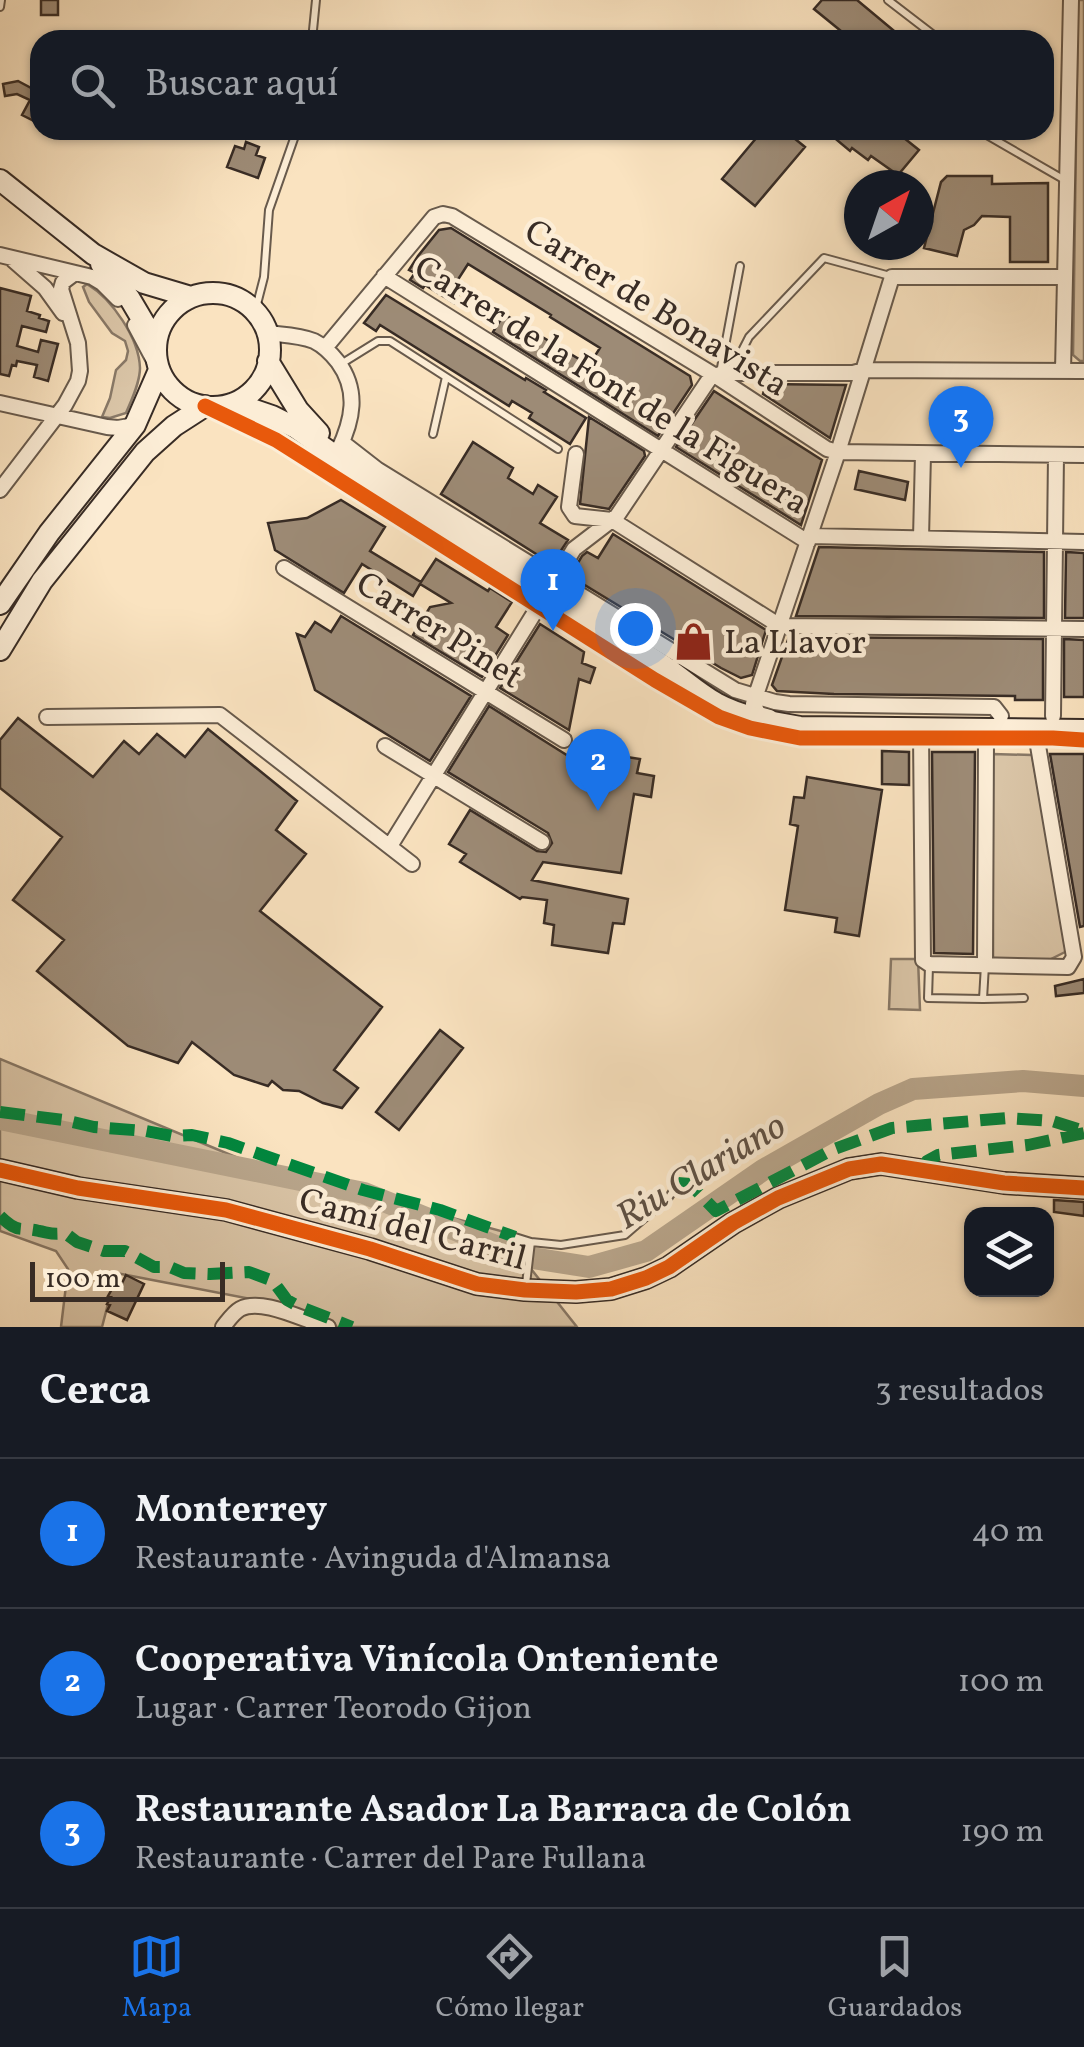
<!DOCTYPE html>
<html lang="es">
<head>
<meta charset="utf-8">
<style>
  body { margin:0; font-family:Vollkorn,serif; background:#20242c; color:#f1f3f6 }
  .controls { position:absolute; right:30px; bottom:30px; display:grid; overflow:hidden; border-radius:20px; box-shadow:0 2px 8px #0004 }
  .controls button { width:90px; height:90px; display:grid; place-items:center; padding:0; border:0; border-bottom:2px solid #363941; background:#171b24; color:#f1f3f6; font:50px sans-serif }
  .compass { position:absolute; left:844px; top:170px; width:90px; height:90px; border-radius:50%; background:#171b24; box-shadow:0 2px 8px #0004; rotate:40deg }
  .scale { position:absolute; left:30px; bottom:25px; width:195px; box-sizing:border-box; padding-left:10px; border:5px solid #382c25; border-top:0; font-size:28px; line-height:35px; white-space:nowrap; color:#382c25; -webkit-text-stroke:8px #fcedd6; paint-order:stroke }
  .you { position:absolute; left:635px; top:628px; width:35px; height:35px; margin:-25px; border:8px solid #fff; border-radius:50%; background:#1a73e8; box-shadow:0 0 0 15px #1a73e833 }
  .badge { display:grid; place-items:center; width:65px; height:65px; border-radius:50%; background:#1a73e8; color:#fff; font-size:32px; font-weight:700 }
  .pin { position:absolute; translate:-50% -82px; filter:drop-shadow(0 2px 5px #0008) }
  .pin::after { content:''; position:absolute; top:52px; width:35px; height:30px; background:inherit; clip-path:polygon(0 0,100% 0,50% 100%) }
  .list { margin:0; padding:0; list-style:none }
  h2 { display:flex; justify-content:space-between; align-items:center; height:130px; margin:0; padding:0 40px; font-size:42px }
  h2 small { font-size:32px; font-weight:400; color:#9ea1a6 }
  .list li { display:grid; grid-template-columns:65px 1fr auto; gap:30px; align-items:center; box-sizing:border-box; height:150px; padding:0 40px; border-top:2px solid #363941 }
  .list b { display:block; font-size:38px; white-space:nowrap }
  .list p { margin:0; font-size:32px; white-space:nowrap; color:#9ea1a6 }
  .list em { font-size:32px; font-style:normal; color:#9ea1a6 }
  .icon { flex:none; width:55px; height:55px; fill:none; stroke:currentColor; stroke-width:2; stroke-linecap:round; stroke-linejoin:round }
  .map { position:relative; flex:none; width:1084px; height:1327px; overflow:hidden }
  .search { position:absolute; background:#171b24; box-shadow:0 2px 8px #0004; left:30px; right:30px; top:30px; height:110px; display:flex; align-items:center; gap:25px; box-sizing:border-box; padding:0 35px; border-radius:30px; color:#9ea1a6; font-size:38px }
  .sheet { height:580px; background:#171b24 }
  nav { display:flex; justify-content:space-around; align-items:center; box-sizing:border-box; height:140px; border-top:2px solid #363941; background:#171b24; font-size:28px; color:#9ea1a6 }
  nav a { display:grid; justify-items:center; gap:5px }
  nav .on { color:#1a73e8 }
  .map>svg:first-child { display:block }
  .green { fill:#d9c4a6; stroke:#887866; stroke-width:2.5 }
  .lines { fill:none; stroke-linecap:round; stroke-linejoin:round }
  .river { stroke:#b8a58b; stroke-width:22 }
  .building { fill:#9d8b76; stroke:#382c25; stroke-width:2.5 }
  .lane-casing { stroke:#685a4c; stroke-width:10 }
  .street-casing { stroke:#685a4c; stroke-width:18 }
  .secondary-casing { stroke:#382c25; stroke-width:24 }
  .lane { stroke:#fcedd6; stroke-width:6 }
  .street { stroke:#fcedd6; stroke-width:14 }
  .secondary { stroke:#fcedd6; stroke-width:20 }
  .quiet { stroke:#00873e; stroke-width:12; stroke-dasharray:25 12; stroke-linecap:butt }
  .cycleway-casing { stroke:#fcedd6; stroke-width:21 }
  .cycleway { stroke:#e8590c; stroke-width:15 }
  .labels { text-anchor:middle; stroke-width:9; stroke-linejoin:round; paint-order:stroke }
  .street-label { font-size:35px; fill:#382c25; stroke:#fcedd6 }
  .poi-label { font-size:35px; fill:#382c25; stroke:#fcedd6; text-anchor:start }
  .water-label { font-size:38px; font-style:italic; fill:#5e5044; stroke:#fcedd6 }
</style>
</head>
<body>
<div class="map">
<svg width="1084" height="1327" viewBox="0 0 1084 1327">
  <rect width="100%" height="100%" fill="#fae3c0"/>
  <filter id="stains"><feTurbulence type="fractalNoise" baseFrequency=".002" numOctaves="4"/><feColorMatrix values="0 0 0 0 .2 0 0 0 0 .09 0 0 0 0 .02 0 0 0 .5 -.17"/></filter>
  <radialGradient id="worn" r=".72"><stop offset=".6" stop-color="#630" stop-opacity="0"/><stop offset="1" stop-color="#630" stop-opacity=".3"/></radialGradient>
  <!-- green -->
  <path class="green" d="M 1078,0 L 1084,0 L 1084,361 L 1080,361 L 1073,355 Z
    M 87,284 C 112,299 139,338 140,368 C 140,383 131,401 126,413 L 110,418 L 102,417 L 110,398 L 116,370 L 126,360 L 128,351 L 125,341 L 112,333 L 89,302 L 83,287 Z
    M 992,754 L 1032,755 L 1066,944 L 1065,952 L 1049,960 L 993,958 Z
    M 891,959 L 918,959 L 920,1010 L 889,1009 Z
    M 0,1059 L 250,1163 L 501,1231 L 577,1327 L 330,1327 L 272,1303 L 116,1273 L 102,1327 L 61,1327 L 68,1269 L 56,1251 L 0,1231 Z"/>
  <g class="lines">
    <!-- river -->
    <path class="river" d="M 0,1119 L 364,1193 L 520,1256 L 589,1267 L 646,1251 L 763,1170 L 879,1104 L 913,1089 L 1023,1081 L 1084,1086"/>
  </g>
  <!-- building -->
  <path class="building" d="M 41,0 L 58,0 L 58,15 L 41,15 Z
    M 822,0 L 857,0 L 905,40 L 852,40 L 814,9 Z
    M 40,80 L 40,124 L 22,115 L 30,100 L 17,94 L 5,96 L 3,84 L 18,81 L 35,90 Z
    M 763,130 L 784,130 L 805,147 L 755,206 L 722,179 Z
    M 825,130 L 894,130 L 919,150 L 898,175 L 871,156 L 868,160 L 852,148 L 850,151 Z
    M 246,142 L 259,147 L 256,155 L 265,158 L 258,178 L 227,167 L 235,146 L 244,149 Z
    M 947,176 L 992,176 L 992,184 L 1048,183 L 1048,262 L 1010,262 L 1010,217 L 982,216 L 974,225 L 964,230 L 957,256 L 924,248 L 941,182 Z
    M 451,228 L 690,376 L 692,385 L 658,436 L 493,332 L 504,314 L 589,365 L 600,348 L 550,317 L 551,315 L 468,264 L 457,281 L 464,285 L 454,303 L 425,285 L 423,288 L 410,280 L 415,273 L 409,270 L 418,256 L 439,230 Z
    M 0,288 L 31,296 L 27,311 L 40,315 L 39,318 L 49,321 L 46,332 L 22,326 L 17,346 L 38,352 L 41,340 L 58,344 L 48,381 L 34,377 L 37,365 L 17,361 L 16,366 L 12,365 L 9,376 L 0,374 Z
    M 386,295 L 525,380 L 526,378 L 546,390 L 544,392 L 586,418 L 570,444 L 529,418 L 532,413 L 512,401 L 509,406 L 380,325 L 376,331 L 364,323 Z
    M 766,384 L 846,385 L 830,438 L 763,394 Z
    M 714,391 L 822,460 L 801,525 L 676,447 Z
    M 589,417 L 644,451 L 645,456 L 609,509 L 580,504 Z
    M 473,442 L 513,468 L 508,478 L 533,494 L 538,485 L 557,497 L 540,523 L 568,540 L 552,564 L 441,494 Z
    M 859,471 L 908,482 L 905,500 L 855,489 Z
    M 341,500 L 385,527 L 370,551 L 421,582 L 436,559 L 488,591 L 490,588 L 512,602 L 496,627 L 508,635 L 482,677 L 413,635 L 430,607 L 451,603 L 420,584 L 413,596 L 362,564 L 344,593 L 275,550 L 268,523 L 307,518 Z
    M 613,534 L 766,630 L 752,675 L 741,678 L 721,668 L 570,576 L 582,556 L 587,552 L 598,558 Z
    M 819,547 L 1044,552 L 1044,618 L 796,616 Z
    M 1066,552 L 1084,553 L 1084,618 L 1065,618 Z
    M 341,616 L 471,696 L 430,761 L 315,690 L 297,634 L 305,637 L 315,622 L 331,632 Z
    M 540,624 L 584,652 L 582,663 L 595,668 L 590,683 L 579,679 L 569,730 L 500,688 Z
    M 789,637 L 1043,639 L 1043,700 L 1015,700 L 1015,696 L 834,694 L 777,691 L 772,685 Z
    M 1064,639 L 1084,640 L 1084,697 L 1064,697 Z
    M 489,706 L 573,759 L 575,749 L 640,759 L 637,773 L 654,776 L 651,797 L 634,794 L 621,873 L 543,862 L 532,880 L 628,899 L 624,924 L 613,923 L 608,953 L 552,945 L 554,925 L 544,923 L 547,900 L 522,897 L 520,899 L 460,862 L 466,854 L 449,844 L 470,810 L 537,851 L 546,852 L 552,843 L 548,833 L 448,772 Z
    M 18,718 L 93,777 L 124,741 L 139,754 L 157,734 L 185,757 L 208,729 L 297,801 L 276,830 L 306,854 L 260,911 L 382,1007 L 334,1070 L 358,1088 L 342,1108 L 323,1103 L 299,1091 L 283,1090 L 272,1081 L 268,1086 L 234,1075 L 192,1042 L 178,1063 L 128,1046 L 37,971 L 64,940 L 13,900 L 62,837 L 0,788 L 0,740 Z
    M 882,751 L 909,752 L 909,785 L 882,784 Z
    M 932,752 L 975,752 L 973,954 L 934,953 Z
    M 1050,754 L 1084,754 L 1084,926 L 1080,927 Z
    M 807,777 L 882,790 L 859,936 L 835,932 L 837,918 L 785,910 L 798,826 L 790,824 L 794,797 L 804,798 Z
    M 1084,979 L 1084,993 L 1056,996 L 1055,986 Z
    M 440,1030 L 463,1048 L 399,1130 L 376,1112 Z
    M 1054,1200 L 1084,1202 L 1084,1216 L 1054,1212 Z
    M 126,1275 L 144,1284 L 127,1320 L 107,1311 L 110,1305 L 107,1304 L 111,1297 L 108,1296 L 112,1289 L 109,1287 L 113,1279 L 122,1283 Z"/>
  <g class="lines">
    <defs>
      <path id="lane" d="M 888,0 L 940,40
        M 0,7 L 1,0
        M 312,40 L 316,0
        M 978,130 L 1063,179
        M 255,312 L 264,277 L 269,210 L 297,130
        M 341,364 L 378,341 L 390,341 L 558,449
        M 731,372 L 749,337 L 824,258 L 890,276
        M 720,373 L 740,266
        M 433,434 L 446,377
        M 929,966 L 928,998 L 983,999 L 985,965
        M 983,999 L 1024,998
        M 515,1237 L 531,1242 L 561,1245 L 625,1235 L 669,1197 L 678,1183
        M 526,1284 L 531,1242"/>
      <path id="street" d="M 0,255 L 92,277 L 102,283 L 118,299
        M 13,260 L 45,288 L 63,313
        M 384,276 L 808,542
        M 135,325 L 159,370
        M 267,333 C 283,335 299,335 314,341 C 324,346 331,353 338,362 C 359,391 353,420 338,451
        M 325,348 L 434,217 L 443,214 L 452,216 L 714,375 L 827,449 L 838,452 L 1084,455
        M 1063,371 L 1071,0
        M 0,403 L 107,427 L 118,428 L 135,425
        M 205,406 L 276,440 L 655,680 L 719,717 L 750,728 L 800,738 L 1053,738 L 1084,740
        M 342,442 L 378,470 L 735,690 L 775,702 L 789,704 L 994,707 L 1001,716
        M 576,454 L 569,507 L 575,516 L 612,520 L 780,626 L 1084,629
        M 0,490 L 65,405 L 78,381 L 80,371 L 78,343 L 61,289 L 63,282 L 75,273
        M 810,536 L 1084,542
        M 921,538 L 923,454
        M 284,568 L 564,740
        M 1053,716 L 1056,455
        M 47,717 L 220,715 L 412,864
        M 770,717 L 759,714 L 753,704 L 838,452 L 892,277 L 1064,277
        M 921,732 L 923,960 L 929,964 L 1068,967 L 1074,957 L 1036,734
        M 385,746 L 542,842
        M 390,846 L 574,549 L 617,516 L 710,378 L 720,374 L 730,373 L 853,373 L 864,370 L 1084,371
        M 985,965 L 986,739
        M 223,1327 C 228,1321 233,1313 240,1309 C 262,1297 305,1321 328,1327"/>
      <path id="secondary" d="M 0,180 L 93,254 L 144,283 L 191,297
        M 101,264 L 130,299 L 156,343
        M156 350a57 57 0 1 1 114 0a57 57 0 1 1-114 0Z
        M 268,361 L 298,410 L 319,433
        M 234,403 L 272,416 L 296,428 L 378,486 L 664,666 C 682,678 697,692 716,703 C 742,717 772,722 800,727 L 1084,730
        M 0,604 L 49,533 L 135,425 L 159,370
        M 0,650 L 42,581 L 145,452 L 174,426 L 205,406
        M 0,1170 L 78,1188 L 226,1210 L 370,1249 L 477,1284 L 525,1290 L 576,1292 L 611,1289 L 646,1278 L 669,1267 L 733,1223 L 778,1198 L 849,1169 L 881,1164 L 1004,1183 L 1084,1188"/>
    </defs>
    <!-- lane casing -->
    <use href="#lane" class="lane-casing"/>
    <!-- street casing -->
    <use href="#street" class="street-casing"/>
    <!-- secondary casing -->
    <use href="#secondary" class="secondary-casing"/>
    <!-- lane -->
    <use href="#lane" class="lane"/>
    <!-- street -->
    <use href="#street" class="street"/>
    <!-- secondary -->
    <use href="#secondary" class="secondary"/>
    <!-- quiet -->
    <path class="quiet" d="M 0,1112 L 64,1120 L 94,1127 L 146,1131 L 172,1136 L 192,1135 L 228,1143 L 363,1190 L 440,1210 L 515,1237
      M 921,1170 L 927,1161 L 938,1155 L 1028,1145 L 1084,1133
      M 678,1183 L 690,1184 L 716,1211 L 832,1150 L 892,1128 L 1007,1118 L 1052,1121 L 1084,1131
      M 0,1216 C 19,1235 20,1226 39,1231 C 50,1233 53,1235 65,1233 L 77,1242 L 104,1251 L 125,1251 L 154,1267 L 170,1267 L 184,1273 L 210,1274 L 249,1272 L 273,1281 L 287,1300 L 298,1306 L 352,1327"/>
    <defs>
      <path id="cycleway" d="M 205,406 L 276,440 L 655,680 L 719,717 L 750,728 L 800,738 L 1053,738 L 1084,740
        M 0,1170 L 78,1188 L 226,1210 L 370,1249 L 477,1284 L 525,1290 L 576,1292 L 611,1289 L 646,1278 L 669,1267 L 733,1223 L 778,1198 L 849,1169 L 881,1164 L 1004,1183 L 1084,1188"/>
    </defs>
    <!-- cycleway casing -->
    <use href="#cycleway" class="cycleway-casing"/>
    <!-- cycleway -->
    <use href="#cycleway" class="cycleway"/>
  </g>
  <!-- icons -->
  <defs>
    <symbol id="shop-bare" viewBox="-9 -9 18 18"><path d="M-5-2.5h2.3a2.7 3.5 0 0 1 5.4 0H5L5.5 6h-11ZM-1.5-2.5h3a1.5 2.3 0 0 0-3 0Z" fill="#8f2418" stroke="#fcedd6" stroke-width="2.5" paint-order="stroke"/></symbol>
  </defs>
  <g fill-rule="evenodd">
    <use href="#shop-bare" x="666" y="614" width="55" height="55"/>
  </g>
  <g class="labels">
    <!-- street labels -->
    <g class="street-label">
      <text transform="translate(657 307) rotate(32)" y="12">Carrer de Bonavista</text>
      <text transform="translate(612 384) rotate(32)" y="12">Carrer de la Font de la Figuera</text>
      <text transform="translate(440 629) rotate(32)" y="12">Carrer Pinet</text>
      <text transform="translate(413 1228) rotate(15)" y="12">Camí del Carril</text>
    </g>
    <!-- poi labels -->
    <g class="poi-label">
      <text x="724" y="653">La Llavor</text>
    </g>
    <!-- water labels -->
    <g class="water-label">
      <text transform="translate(700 1170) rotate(-31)" y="13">Riu Clariano</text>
    </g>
  </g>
  <rect width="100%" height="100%" filter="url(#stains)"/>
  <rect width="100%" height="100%" fill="url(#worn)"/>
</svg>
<div class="controls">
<button><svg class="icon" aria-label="layers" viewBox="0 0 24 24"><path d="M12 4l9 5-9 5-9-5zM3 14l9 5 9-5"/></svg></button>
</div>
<svg class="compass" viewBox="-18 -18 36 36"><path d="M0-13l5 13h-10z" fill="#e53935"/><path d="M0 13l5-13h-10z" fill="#9ea1a6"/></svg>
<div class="scale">100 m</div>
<div class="you"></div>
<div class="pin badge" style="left:553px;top:631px">1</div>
<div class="pin badge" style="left:598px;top:811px">2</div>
<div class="pin badge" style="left:961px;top:468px">3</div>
<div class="search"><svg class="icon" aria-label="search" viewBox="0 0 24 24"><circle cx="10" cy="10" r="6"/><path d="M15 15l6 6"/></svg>Buscar aquí</div>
</div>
<section class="sheet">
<h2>Cerca<small>3 resultados</small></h2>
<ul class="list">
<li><span class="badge">1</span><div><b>Monterrey</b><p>Restaurante · Avinguda d'Almansa</p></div><em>40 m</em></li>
<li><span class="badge">2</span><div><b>Cooperativa Vinícola Onteniente</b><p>Lugar · Carrer Teorodo Gijon</p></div><em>100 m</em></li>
<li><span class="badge">3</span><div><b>Restaurante Asador La Barraca de Colón</b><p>Restaurante · Carrer del Pare Fullana</p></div><em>190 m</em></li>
</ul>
</section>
<nav>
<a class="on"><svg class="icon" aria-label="map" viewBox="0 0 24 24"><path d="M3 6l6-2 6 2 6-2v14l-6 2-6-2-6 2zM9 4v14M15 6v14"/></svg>Mapa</a>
<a><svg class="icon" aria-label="directions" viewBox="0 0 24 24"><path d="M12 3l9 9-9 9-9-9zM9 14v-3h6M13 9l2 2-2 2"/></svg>Cómo llegar</a>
<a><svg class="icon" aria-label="saved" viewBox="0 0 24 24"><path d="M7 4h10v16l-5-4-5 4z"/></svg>Guardados</a>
</nav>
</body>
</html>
